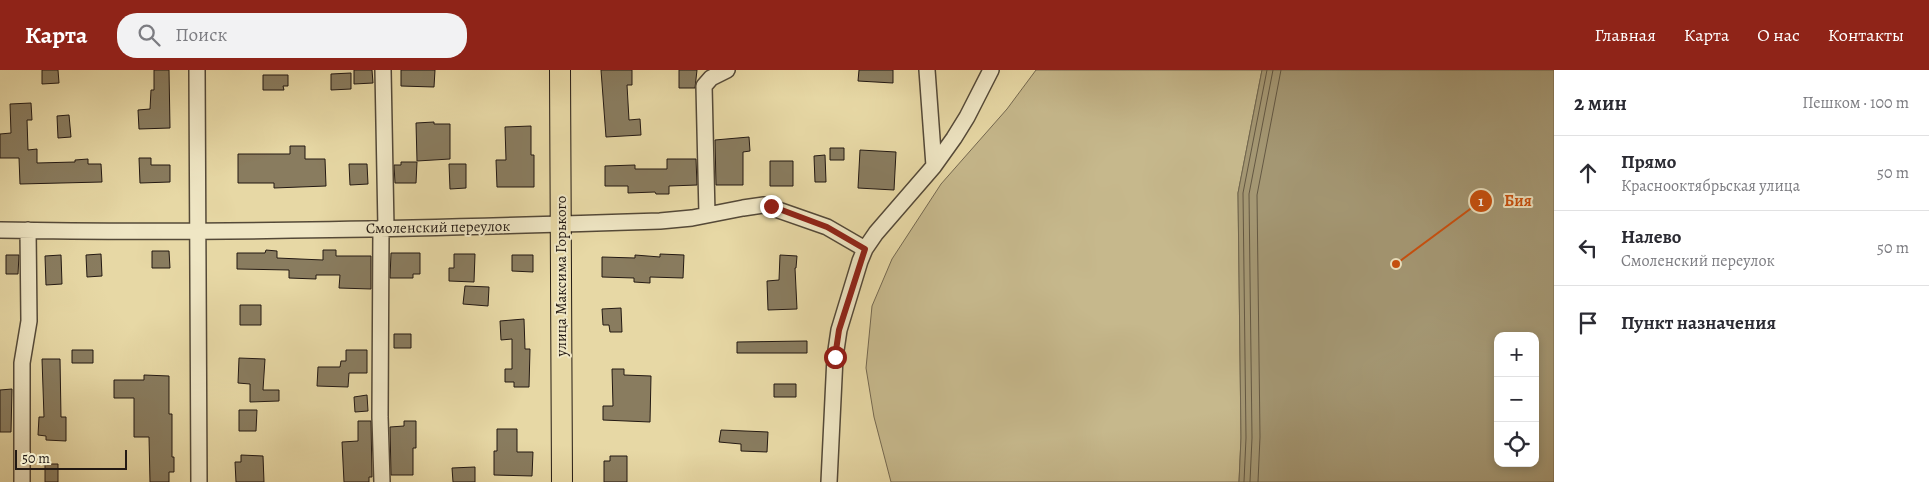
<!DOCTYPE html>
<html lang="ru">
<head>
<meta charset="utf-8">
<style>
  body { margin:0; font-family:Alegreya,serif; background:#f2f2f3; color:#2b2b33 }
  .controls { position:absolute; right:15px; bottom:15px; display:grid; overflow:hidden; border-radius:10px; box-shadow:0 2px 8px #0003 }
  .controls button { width:45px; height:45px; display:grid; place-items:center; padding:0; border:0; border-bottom:1px solid #e1e1e2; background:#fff; color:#2b2b33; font:25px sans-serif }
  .scale { position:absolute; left:15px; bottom:12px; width:112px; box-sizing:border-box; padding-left:5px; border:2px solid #231913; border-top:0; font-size:14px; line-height:18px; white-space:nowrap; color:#231913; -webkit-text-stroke:4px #efe6c4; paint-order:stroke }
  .stop { position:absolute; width:15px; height:15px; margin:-11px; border:4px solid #8f2418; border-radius:50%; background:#fff }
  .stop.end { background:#8f2418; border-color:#fff; box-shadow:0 1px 5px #0008 }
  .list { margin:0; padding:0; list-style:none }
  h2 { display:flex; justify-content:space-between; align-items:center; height:65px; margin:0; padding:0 20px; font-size:21px }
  h2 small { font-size:16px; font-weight:400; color:#7c7c81 }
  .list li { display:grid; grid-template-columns:32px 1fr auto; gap:15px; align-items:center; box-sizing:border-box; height:75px; padding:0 20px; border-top:1px solid #e1e1e2 }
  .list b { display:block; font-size:19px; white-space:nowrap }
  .list p { margin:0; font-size:16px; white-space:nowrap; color:#7c7c81 }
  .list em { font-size:16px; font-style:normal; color:#7c7c81 }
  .icon { flex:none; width:28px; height:28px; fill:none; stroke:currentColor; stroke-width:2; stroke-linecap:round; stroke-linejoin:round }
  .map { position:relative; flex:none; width:1554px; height:412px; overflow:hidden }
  header { display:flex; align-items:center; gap:30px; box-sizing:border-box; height:70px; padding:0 25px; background:#8f2418; color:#fff }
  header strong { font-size:24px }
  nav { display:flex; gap:28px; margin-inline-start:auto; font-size:18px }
  .search { width:350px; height:45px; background:#f2f2f3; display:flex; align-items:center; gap:12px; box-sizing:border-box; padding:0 18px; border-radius:20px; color:#7c7c81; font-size:19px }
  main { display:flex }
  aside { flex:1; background:#fff }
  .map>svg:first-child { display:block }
  .green { fill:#c6b88c; stroke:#746850 }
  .water { fill:#a49773; stroke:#70654d; fill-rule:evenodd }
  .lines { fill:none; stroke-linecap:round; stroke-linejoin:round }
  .shore { stroke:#645843; stroke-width:1 }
  .building { fill:#897c5f; stroke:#231913 }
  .minor-casing { stroke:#544938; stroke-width:18 }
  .major-casing { stroke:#231913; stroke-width:22 }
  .minor { stroke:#efe6c4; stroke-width:15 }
  .major { stroke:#e7d8a5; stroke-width:20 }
  .route { stroke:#8f2418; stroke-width:6 }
  .labels { text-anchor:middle; stroke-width:4; stroke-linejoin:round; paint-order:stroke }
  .street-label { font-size:15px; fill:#231913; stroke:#efe6c4 }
  .leader { fill:none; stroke:#ca4f0d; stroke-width:2 }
  .callout-dot { fill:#ca4f0d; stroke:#efe6c4; stroke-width:2 }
  .mark-label { font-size:15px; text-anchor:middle; font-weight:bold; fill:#fff }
  .callout-label { font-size:16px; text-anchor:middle; font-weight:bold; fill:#ca4f0d; stroke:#efe6c4; stroke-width:4; stroke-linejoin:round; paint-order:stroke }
</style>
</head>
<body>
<header>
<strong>Карта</strong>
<div class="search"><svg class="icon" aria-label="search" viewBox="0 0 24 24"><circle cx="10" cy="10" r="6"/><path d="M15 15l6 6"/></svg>Поиск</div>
<nav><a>Главная</a><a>Карта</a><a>О нас</a><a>Контакты</a></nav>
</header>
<main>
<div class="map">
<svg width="1554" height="412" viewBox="0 0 1554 412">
  <rect width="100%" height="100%" fill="#e7d8a5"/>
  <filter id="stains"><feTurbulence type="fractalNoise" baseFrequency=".004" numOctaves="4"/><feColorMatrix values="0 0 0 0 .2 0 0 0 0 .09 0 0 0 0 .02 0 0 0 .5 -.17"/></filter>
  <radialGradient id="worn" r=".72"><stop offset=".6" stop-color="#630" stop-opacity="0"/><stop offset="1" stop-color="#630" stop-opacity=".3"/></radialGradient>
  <!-- green -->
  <path class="green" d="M 1036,0 L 1262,0 L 1238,123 L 1241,368 L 1239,412 L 891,412 L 874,347 L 866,298 L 872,236 L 892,189 L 941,114 L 1007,39 Z"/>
  <!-- water -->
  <path class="water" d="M 1262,0 L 1554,0 L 1554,412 L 1239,412 L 1241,368 L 1238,123 ZM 1498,266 L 1535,266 L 1535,393 L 1498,393 Z"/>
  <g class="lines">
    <!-- shore -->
    <path class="shore" d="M 1244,412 L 1246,368 L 1243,123 L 1267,0
      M 1250,412 L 1252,368 L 1249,124 L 1273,0
      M 1258,412 L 1260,367 L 1257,125 L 1281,0"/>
  </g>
  <!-- building -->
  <path class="building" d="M 42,0 L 58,0 L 59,13 L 42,14 Z
    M 154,0 L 169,0 L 170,58 L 139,59 L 138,40 L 150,39 L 151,20 L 154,20 Z
    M 354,0 L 372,0 L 373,13 L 354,14 Z
    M 401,0 L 435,0 L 434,17 L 401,16 Z
    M 601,0 L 632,0 L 632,15 L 627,15 L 629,50 L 640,49 L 641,65 L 606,67 Z
    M 679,0 L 697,0 L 695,18 L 679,18 Z
    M 859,0 L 893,0 L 893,13 L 858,11 Z
    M 351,3 L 351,19 L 331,20 L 331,4 Z
    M 263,5 L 288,5 L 288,16 L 283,16 L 284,20 L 263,20 Z
    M 31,33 L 32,50 L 27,50 L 28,80 L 37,79 L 37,93 L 75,92 L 75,90 L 88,89 L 88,94 L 101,94 L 102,112 L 20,114 L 19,88 L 0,88 L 0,64 L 11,63 L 10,34 Z
    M 69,45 L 71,67 L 58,68 L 57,46 Z
    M 434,52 L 434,54 L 450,54 L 450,89 L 417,91 L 416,53 Z
    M 531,56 L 531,85 L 534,85 L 534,117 L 497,117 L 496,90 L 506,90 L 505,57 Z
    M 749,67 L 750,81 L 743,82 L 743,115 L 716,115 L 715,70 Z
    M 290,76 L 305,76 L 305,89 L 325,89 L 326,116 L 274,118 L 274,113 L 238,113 L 238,84 L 290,84 Z
    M 830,78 L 844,78 L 844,90 L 830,90 Z
    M 860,80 L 896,82 L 894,120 L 858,118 Z
    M 825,85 L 826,112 L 815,112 L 814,86 Z
    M 139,88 L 151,88 L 151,95 L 170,95 L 170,112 L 140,113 Z
    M 667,89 L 696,89 L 697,115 L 669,116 L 669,124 L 656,124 L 655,122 L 628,123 L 628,116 L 605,116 L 605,96 L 635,95 L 635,99 L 667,99 Z
    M 770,91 L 793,91 L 793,116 L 770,116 Z
    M 401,92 L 417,92 L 416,113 L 395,113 L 394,95 L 401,95 Z
    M 349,94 L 367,94 L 368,114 L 350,115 Z
    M 449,94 L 466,94 L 466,118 L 450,119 Z
    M 266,180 L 277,181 L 277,188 L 323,190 L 323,180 L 336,180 L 336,186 L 371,186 L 371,219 L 339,218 L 340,205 L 316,205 L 316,209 L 289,208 L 289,200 L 237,199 L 237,183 L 265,183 Z
    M 152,181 L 169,181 L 170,198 L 152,198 Z
    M 391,183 L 420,183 L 420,204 L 413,204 L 413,208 L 390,208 Z
    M 101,184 L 102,206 L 87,207 L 86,185 Z
    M 454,184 L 475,184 L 474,212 L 449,211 L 449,198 L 454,198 Z
    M 660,184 L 684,185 L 683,208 L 650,207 L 650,213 L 634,212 L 634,208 L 602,207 L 602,187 L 635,188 L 635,185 L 660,187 Z
    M 6,185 L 19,185 L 18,204 L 6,204 Z
    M 61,185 L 62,214 L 46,215 L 45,186 Z
    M 512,185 L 533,185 L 533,202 L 512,201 Z
    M 780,185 L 797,186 L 796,198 L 795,198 L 797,239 L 768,240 L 767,211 L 779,210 Z
    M 465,216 L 489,217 L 488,236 L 463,234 Z
    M 240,235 L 261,235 L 261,255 L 240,255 Z
    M 621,238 L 622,262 L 610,262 L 609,255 L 603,255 L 602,239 Z
    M 524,249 L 525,279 L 530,279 L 529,317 L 514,317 L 514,312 L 505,312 L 505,299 L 512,299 L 512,269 L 501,270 L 500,251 Z
    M 394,264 L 411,264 L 411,278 L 394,278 Z
    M 807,271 L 807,283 L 737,283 L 737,272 Z
    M 72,280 L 93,280 L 93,293 L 72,293 Z
    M 346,280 L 367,280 L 367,303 L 349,303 L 348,317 L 317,316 L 318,297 L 340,297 L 341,291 L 346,291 Z
    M 239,288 L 265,289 L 263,320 L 279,320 L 279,331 L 250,332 L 250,314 L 238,313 Z
    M 42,289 L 60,289 L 61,347 L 66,347 L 66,371 L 46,370 L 46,366 L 38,365 L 39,347 L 44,347 Z
    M 612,299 L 624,299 L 624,305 L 651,306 L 650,352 L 603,350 L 603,336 L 613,336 Z
    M 144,305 L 169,306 L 169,344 L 172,344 L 172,387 L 174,387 L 174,402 L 169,402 L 169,412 L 150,412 L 149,367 L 134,367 L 134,328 L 114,328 L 114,310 L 144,310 Z
    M 774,314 L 796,314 L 796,327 L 774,327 Z
    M 12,319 L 11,362 L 0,362 L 0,320 Z
    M 367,325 L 368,341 L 355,342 L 354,327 Z
    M 239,340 L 257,340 L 256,361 L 239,361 Z
    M 358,351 L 371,351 L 372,407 L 369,407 L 369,412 L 344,412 L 342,372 L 358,371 Z
    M 404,351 L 416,351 L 416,378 L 413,378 L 413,405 L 391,405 L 390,357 L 404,356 Z
    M 497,359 L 517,359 L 517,382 L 533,382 L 532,406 L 494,405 L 494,381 L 497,381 Z
    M 721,360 L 768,362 L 767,382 L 741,381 L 741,374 L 719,372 Z
    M 241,385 L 263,386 L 264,412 L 236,412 L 235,392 L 241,392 Z
    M 610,386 L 627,386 L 627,412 L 604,412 L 604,391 L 610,391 Z
    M 45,394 L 58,394 L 58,412 L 45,412 Z
    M 475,397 L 475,412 L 453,412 L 452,398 Z"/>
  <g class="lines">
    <defs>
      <path id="minor" d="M 197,0 L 199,412
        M 383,0 L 386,158
        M 927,0 L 934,96
        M 707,145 L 704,16 L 711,8 L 727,0
        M 381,158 L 380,347 L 382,412
        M 0,160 C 220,164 440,158 660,151 L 692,148 L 743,138 L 764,135 L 827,157 L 865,179
        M 22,412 L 22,293 L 29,251 L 28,160
        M 829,412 L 835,287 L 839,260 L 860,191 L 865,179 L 876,163 L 934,96 L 954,68 L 967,47 L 991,0"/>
      <path id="major" d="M 560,0 L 562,412"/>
    </defs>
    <!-- minor casing -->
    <use href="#minor" class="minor-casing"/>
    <!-- major casing -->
    <use href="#major" class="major-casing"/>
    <!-- minor -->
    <use href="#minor" class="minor"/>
    <!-- major -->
    <use href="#major" class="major"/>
  </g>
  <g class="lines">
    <!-- route -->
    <path class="route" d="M 771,136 L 827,157 L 865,179 L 839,260 L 835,287"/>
  </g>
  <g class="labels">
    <!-- street labels -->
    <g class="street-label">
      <text transform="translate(438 157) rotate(-1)" y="5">Смоленский переулок</text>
      <text transform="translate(561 206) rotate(-90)" y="5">улица Максима Горького</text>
    </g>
  </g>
  <!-- callouts -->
  <path class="leader" d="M1396 194L1481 131"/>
  <g class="callout-dot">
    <circle cx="1396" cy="194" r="5"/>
    <circle cx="1481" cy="131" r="12"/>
  </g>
  <g class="mark-label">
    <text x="1481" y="136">1</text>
  </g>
  <g class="callout-label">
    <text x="1518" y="136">Бия</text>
  </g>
  <rect width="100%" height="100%" filter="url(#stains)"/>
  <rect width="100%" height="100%" fill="url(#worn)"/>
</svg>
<div class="controls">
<button>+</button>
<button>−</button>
<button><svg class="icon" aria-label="locate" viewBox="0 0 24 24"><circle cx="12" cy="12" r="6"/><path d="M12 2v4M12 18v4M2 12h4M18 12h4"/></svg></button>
</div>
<div class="scale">50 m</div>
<div class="stop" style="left:835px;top:287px"></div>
<div class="stop end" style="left:771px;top:136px"></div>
</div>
<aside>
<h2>2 мин<small>Пешком · 100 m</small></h2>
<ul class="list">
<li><svg class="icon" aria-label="ahead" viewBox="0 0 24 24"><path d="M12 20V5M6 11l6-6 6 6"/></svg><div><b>Прямо</b><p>Краснооктябрьская улица</p></div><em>50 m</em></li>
<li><svg class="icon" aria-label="left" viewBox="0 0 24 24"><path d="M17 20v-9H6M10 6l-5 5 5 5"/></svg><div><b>Налево</b><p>Смоленский переулок</p></div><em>50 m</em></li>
<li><svg class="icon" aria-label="arrive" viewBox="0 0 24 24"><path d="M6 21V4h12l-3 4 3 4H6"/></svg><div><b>Пункт назначения</b></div></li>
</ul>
</aside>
</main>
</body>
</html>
